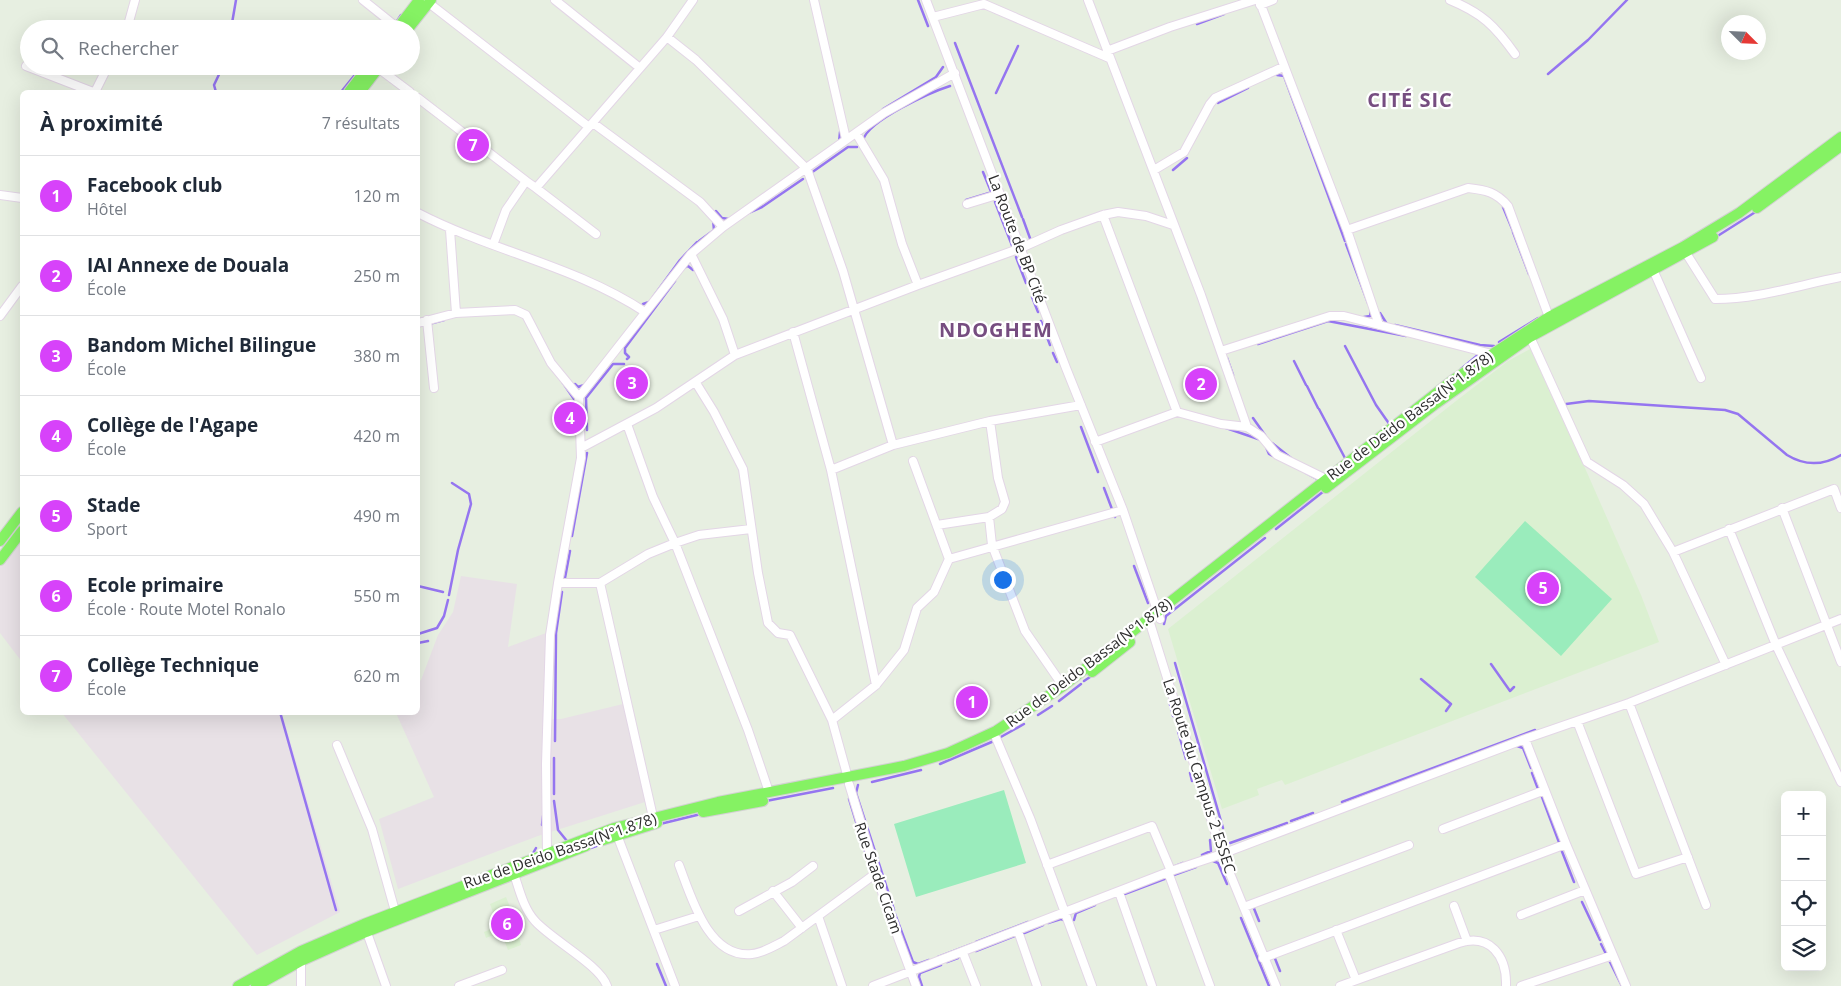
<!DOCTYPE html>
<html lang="fr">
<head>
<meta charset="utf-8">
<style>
  body { margin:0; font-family:"Open Sans",sans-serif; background:#f2f2f3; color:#1f2937 }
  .controls { position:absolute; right:15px; bottom:15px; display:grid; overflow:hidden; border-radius:8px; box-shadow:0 5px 20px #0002 }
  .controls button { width:45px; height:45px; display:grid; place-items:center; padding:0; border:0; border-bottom:1px solid #e0e1e3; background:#fff; color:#1f2937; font:25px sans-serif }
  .compass { position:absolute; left:1721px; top:15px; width:45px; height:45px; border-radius:50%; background:#fff; box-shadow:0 5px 20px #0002; rotate:114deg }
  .you { position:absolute; left:1002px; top:579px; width:18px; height:18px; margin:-12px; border:4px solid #fff; border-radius:50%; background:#1a73e8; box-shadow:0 0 0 8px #1a73e833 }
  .badge { display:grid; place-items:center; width:32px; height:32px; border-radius:50%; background:#d742fa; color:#fff; font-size:16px; font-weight:700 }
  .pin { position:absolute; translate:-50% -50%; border:2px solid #fff; box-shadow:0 1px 5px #0006 }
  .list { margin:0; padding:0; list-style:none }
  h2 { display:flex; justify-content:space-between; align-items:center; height:65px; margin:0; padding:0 20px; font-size:21px }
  h2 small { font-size:16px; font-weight:400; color:#747a83 }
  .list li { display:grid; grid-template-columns:32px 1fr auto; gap:15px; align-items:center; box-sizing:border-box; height:80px; padding:0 20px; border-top:1px solid #e0e1e3 }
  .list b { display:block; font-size:19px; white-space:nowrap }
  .list p { margin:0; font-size:16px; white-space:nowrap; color:#747a83 }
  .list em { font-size:16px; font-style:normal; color:#747a83 }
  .icon { flex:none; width:28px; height:28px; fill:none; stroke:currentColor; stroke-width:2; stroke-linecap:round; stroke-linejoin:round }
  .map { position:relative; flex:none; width:1841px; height:986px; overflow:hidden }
  .search { position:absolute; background:#fff; box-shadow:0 5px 20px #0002; left:20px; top:20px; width:400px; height:55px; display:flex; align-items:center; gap:12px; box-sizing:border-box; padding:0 18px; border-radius:28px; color:#747a83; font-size:19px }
  .panel { position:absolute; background:#fff; box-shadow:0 5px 20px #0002; left:20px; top:90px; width:400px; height:625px; border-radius:8px }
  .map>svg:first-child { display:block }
  .industrial { fill:#e8e1e6 }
  .education { fill:#dbf0d1 }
  .pitch { fill:#9aecbc }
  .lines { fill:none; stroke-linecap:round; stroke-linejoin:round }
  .stream { stroke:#9575f0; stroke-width:2.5 }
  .minor-casing { stroke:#e3d6e6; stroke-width:10 }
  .major-casing { stroke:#d1d1d1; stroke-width:12 }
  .minor { stroke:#fff; stroke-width:8 }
  .major { stroke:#85f263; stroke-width:10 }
  .labels { text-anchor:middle; stroke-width:4.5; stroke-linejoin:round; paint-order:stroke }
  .street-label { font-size:15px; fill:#2e2e2e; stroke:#fff }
  .district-label { font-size:20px; font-weight:bold; letter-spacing:1px; fill:#764d80; stroke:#fff }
</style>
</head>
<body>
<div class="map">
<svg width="1841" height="986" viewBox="0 0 1841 986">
  <rect width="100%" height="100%" fill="#e7efe1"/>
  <!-- industrial -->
  <path class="industrial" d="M 22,537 L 22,662 L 0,633 L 0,566 Z
    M 461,576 L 517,584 L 508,647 L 546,633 L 548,719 L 561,719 L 623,704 L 645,802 L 538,836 L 398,889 L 379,819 L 434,797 L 396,713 L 418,712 L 418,682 L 421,680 L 438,635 L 453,612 Z
    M 62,713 L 282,713 L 340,912 L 257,955 Z"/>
  <!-- education -->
  <path class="education" d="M 1532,348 L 1641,595 L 1659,642 L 1285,785 L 1282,780 L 1257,789 L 1259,795 L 1222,809 L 1168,629 L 1456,401 L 1508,361 Z
    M 506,897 L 512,912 L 502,917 L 504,920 L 516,915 L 518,922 L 515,923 L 521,945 L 508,950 L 501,932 L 486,938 L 484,932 L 498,926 L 490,904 Z"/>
  <!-- pitch -->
  <path class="pitch" d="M 1525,521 L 1612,599 L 1561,656 L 1475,577 Z
    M 1004,790 L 1026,863 L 916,897 L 894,824 Z"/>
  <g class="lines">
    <!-- stream -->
    <path class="stream" d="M 918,0 L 928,26
      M 395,24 L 401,15
      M 1197,24 L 1224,14
      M 231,29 L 236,0
      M 955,43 L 1022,217
      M 1548,74 L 1588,40 L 1627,0
      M 1277,75 L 1284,76 L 1345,241
      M 216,92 L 214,85 L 223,66
      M 341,92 L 362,66
      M 996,93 L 1018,46
      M 1218,103 L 1248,88
      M 883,109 L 936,77 L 943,67
      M 863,140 C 869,120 931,92 950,86
      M 839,142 L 840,132
      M 1173,170 L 1187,158
      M 983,172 L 992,194
      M 811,173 L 848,147 L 857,147
      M 966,200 L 989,193
      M 995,202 L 1013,248
      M 1503,207 L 1513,231
      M 716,211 L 722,218 L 729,219
      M 746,214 L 762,207 L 803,179
      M 1023,219 L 1031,241
      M 1513,232 L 1529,274
      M 1716,237 L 1757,211
      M 699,241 L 714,230 L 713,220
      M 1346,244 L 1368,303
      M 1016,257 L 1026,283
      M 684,268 L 688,266 L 693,270
      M 653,297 L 680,260 L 697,242
      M 1032,297 L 1038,312
      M 643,304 L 649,302
      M 1380,313 L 1387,324
      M 1364,317 L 1370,316 L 1371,311
      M 1041,321 L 1050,345
      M 429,324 L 444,320
      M 1395,325 L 1480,345 L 1494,346
      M 1499,342 L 1538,318
      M 1258,344 L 1328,321 L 1406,336
      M 1345,346 L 1376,405 L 1390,425
      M 1053,353 L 1057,362
      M 1227,358 L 1233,375
      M 627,359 L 629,357 L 625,353 L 625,348 L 675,281
      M 1294,361 L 1306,385
      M 1461,369 L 1479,354
      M 561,380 L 576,402
      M 575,384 L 578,387 L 584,385
      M 1307,386 L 1318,408
      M 1566,404 L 1589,401 L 1725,410 L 1738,414 L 1787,455 C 1805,466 1824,465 1841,455
      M 1319,409 L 1346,460
      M 1253,418 L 1265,435
      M 1081,427 L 1098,472
      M 1226,428 L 1261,440
      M 587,430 L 586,398 L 613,364 L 624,364
      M 1272,443 L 1291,458
      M 1266,447 L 1269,454 L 1277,458
      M 1306,473 L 1319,480
      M 1104,488 L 1115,517
      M 1276,529 L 1324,491
      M 572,536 L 587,453
      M 1134,566 L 1148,603
      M 565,578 L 570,551
      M 418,586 L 443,592
      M 449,595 L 458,550 L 471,504 L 469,494 L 452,483
      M 1164,624 L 1166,616 L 1265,538
      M 418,634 L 437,628 L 444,616 L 448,600
      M 418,643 L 428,641
      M 1175,663 L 1223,828
      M 1491,664 L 1510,691 L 1514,687
      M 1421,679 L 1451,704 L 1446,711
      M 1084,681 L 1090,677
      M 1059,701 L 1081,684
      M 1169,701 L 1173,716
      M 280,712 L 336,910
      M 1038,715 L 1052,706
      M 1178,731 L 1186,759
      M 999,738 L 1024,724
      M 555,741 L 556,633 L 562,592
      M 1517,746 L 1523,748 L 1531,768
      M 940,764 L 994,741
      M 1190,773 L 1192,781
      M 1532,773 L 1538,789
      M 872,782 L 921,770
      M 858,785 L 856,793 L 894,910
      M 554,794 L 554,758
      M 1542,797 L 1560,845
      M 849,799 L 872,874
      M 554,801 L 558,830 L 567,841
      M 766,801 L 833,788
      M 1342,802 L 1535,730
      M 1291,821 L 1313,813
      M 660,824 L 701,814
      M 542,825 L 543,816
      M 1230,843 L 1287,823
      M 588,849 L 599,845
      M 1561,849 L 1574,882
      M 532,855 L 536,848
      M 1202,855 L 1211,851 L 1210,840
      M 1213,861 L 1218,863 L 1227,884
      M 1173,867 L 1183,863
      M 1171,876 L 1196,867
      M 1122,895 L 1167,878
      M 1582,902 L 1600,940
      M 1253,906 L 1259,921
      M 895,914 L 913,962 L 918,964 L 929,960
      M 1241,918 L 1269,986
      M 1074,920 L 1076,913 L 1095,905
      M 1048,923 L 1061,919 L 1066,921
      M 1022,934 L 1043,925
      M 976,942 L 1028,922
      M 1601,944 L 1606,954
      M 976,951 L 1017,935
      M 1274,956 L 1280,971
      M 938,957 L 972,944
      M 1608,958 L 1622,986
      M 947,962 L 958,958
      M 657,964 L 666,986
      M 922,986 L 919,977 L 920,973 L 941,965"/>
    <defs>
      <path id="minor" d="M 363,0 L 398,28
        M 425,0 L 589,127
        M 555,0 L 640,68
        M 814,0 L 846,139
        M 926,0 L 1066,368 L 1123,510 L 1160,619
        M 1088,0 L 1201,295 L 1247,427
        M 1259,0 L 1347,230 L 1379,325
        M 1450,0 C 1482,13 1495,26 1515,54
        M 1260,5 L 1273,0
        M 933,17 L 984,4 L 1109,58
        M 127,29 L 135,0
        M 667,37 L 696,60 L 807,169 L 843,271 L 893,445
        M 1107,51 L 1170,27 L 1255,0
        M 26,66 L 93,92
        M 378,68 L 410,92
        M 95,92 L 108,66
        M 418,98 L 526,181
        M 593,123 L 700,202 L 723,227
        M 856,133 L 884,180 L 902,244 L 918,285
        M 1154,170 L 1184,152 L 1210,104 L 1215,98 L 1283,67
        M 536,188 L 596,234
        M 0,195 L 22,198
        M 967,204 L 1000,194
        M 418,213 C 491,251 576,266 645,312
        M 1103,215 L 1177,412
        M 450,230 L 456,313
        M 1347,230 L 1468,188 C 1486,190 1496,192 1508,206 L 1549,317
        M 493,245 L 506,210 L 526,181 L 536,188 L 667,37 L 693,0
        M 1686,253 L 1715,299 C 1758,299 1799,285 1841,277
        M 691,254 L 723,319 L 735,355
        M 1651,265 L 1701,378
        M 0,316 L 22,286
        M 427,320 L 434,388
        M 418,323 L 456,313 L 515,310 L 526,315 L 551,363 L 579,397
        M 793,332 L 831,470 L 876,685
        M 1530,337 L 1587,462 L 1623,485 L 1644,504 L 1673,552 L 1726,665
        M 1221,351 L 1330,316 L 1344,316 L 1492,354
        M 696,383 L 714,412 L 743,469 L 758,573 L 768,623 L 778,633 L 790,635 L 832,720 L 848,778
        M 627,424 L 653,497 L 675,543 L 748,730 L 769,792
        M 1095,442 L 1177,412 L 1221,424 L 1247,427 L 1261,436 L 1277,455 L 1326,479
        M 581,448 L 656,408 L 735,355 L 918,285 L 1021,248 L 1061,230 L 1103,215 L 1118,212 L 1146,216 L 1173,225
        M 831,470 L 893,445 L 990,421 L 1081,405
        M 1782,508 L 1841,662
        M 989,517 L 992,545 L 1025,631 L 1063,686
        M 937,525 L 989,517 L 1002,509 L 1005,502 L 998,478 L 990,421
        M 1729,529 L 1776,645 L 1841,782
        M 1673,552 L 1834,489 L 1841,508
        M 949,559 L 1123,510
        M 558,583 L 600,583 L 648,554 L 675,543 L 699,535 L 751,529
        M 600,583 L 653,817
        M 1149,620 L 1222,854 L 1276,986
        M 1629,703 L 1706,905
        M 832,720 L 876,685 L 904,650 L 917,608 L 934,592 L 949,559 L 913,461
        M 1577,721 L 1636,874 L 1688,857
        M 996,738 L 1030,818 L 1092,986
        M 1525,739 L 1566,844 L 1626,986
        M 337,745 L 372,829 L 395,911
        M 849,784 L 886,905 L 916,986
        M 1443,829 L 1545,790
        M 617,835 L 675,986
        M 547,858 L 546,764 L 550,635 L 558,583 L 581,458 L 579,397 L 691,254 L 723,227 L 884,113 L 955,73
        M 679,865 C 691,896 708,959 752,954 C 763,953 774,946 784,941 L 875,874
        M 1047,865 L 1152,826 L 1171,871
        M 513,871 C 519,888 523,908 535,921 C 552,940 600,965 607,986
        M 1168,872 L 1210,986
        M 773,891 L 802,928
        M 1119,892 L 1152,986
        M 1454,906 L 1467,941
        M 1244,907 L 1409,845
        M 739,911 L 792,882 L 813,866
        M 1521,915 L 1585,890
        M 818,916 L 842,986
        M 365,927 L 386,986
        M 654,930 L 699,916
        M 1336,930 L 1356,980
        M 1018,931 L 1037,986
        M 963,953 L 976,986
        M 1263,958 L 1566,844
        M 301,986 L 301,961
        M 459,986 L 502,970
        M 873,986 L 1171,871 L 1222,854 L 1525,739 L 1629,703 L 1841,619
        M 1340,986 L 1459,943 C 1490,933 1507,956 1506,986
        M 1521,986 L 1613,955"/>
      <path id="major" d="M 397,29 L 419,0
        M 408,29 L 431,0
        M 349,92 L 369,66
        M 360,92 L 380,66
        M 1757,208 L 1841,146
        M 1326,488 L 1434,405 L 1530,337 L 1713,237
        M 0,541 L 22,512
        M 0,560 L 22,531
        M 1092,672 L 1130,642
        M 703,812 L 763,801
        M 600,841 L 657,823
        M 238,986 L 301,951 L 364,924 L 614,828 L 718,802 L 904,766 L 948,753 L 996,731 L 1063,686 L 1453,380 L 1549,317 L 1683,247 L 1739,213 L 1841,137
        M 256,986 L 301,961 L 366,932 L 586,846"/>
    </defs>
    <!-- minor casing -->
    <use href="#minor" class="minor-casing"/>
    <!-- major casing -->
    <use href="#major" class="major-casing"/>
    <!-- minor -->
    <use href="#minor" class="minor"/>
    <!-- major -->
    <use href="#major" class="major"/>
  </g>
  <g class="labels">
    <!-- street labels -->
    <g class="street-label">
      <text transform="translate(1017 239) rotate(69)" y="5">La Route de BP Cité</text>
      <text transform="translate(1410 416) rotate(-37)" y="5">Rue de Deido Bassa(N°1.878)</text>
      <text transform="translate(1089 663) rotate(-37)" y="5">Rue de Deido Bassa(N°1.878)</text>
      <text transform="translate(1199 776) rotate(72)" y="5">La Route du Campus 2 ESSEC</text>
      <text transform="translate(560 851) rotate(-19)" y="5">Rue de Deido Bassa(N°1.878)</text>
      <text transform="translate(878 878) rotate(71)" y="5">Rue Stade Cicam</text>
    </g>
    <!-- district labels -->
    <g class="district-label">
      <text x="1410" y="107">CITÉ SIC</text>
      <text x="996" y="337">NDOGHEM</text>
    </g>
  </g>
</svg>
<div class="controls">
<button>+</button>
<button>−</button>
<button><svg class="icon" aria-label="locate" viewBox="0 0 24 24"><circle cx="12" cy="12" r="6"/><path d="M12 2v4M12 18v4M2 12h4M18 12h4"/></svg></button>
<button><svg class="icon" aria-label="layers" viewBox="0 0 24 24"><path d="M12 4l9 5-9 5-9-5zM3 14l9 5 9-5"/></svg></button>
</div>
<svg class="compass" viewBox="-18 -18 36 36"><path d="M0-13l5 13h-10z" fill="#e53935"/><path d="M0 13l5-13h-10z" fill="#747a83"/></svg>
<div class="you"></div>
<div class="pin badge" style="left:972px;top:702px">1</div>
<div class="pin badge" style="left:1201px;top:384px">2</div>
<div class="pin badge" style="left:632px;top:383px">3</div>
<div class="pin badge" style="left:570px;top:418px">4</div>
<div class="pin badge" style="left:1543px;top:588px">5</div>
<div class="pin badge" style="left:507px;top:924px">6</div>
<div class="pin badge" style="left:473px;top:145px">7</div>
<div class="search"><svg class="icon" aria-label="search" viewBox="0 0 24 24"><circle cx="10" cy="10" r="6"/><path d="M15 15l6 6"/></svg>Rechercher</div>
<section class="panel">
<h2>À proximité<small>7 résultats</small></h2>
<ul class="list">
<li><span class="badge">1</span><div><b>Facebook club</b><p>Hôtel</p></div><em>120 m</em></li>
<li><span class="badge">2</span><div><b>IAI Annexe de Douala</b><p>École</p></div><em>250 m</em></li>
<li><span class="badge">3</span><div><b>Bandom Michel Bilingue</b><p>École</p></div><em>380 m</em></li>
<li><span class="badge">4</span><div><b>Collège de l'Agape</b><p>École</p></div><em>420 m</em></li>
<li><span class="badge">5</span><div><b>Stade</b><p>Sport</p></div><em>490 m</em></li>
<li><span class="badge">6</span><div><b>Ecole primaire</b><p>École · Route Motel Ronalo</p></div><em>550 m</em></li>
<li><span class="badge">7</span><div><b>Collège Technique</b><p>École</p></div><em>620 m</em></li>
</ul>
</section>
</div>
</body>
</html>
